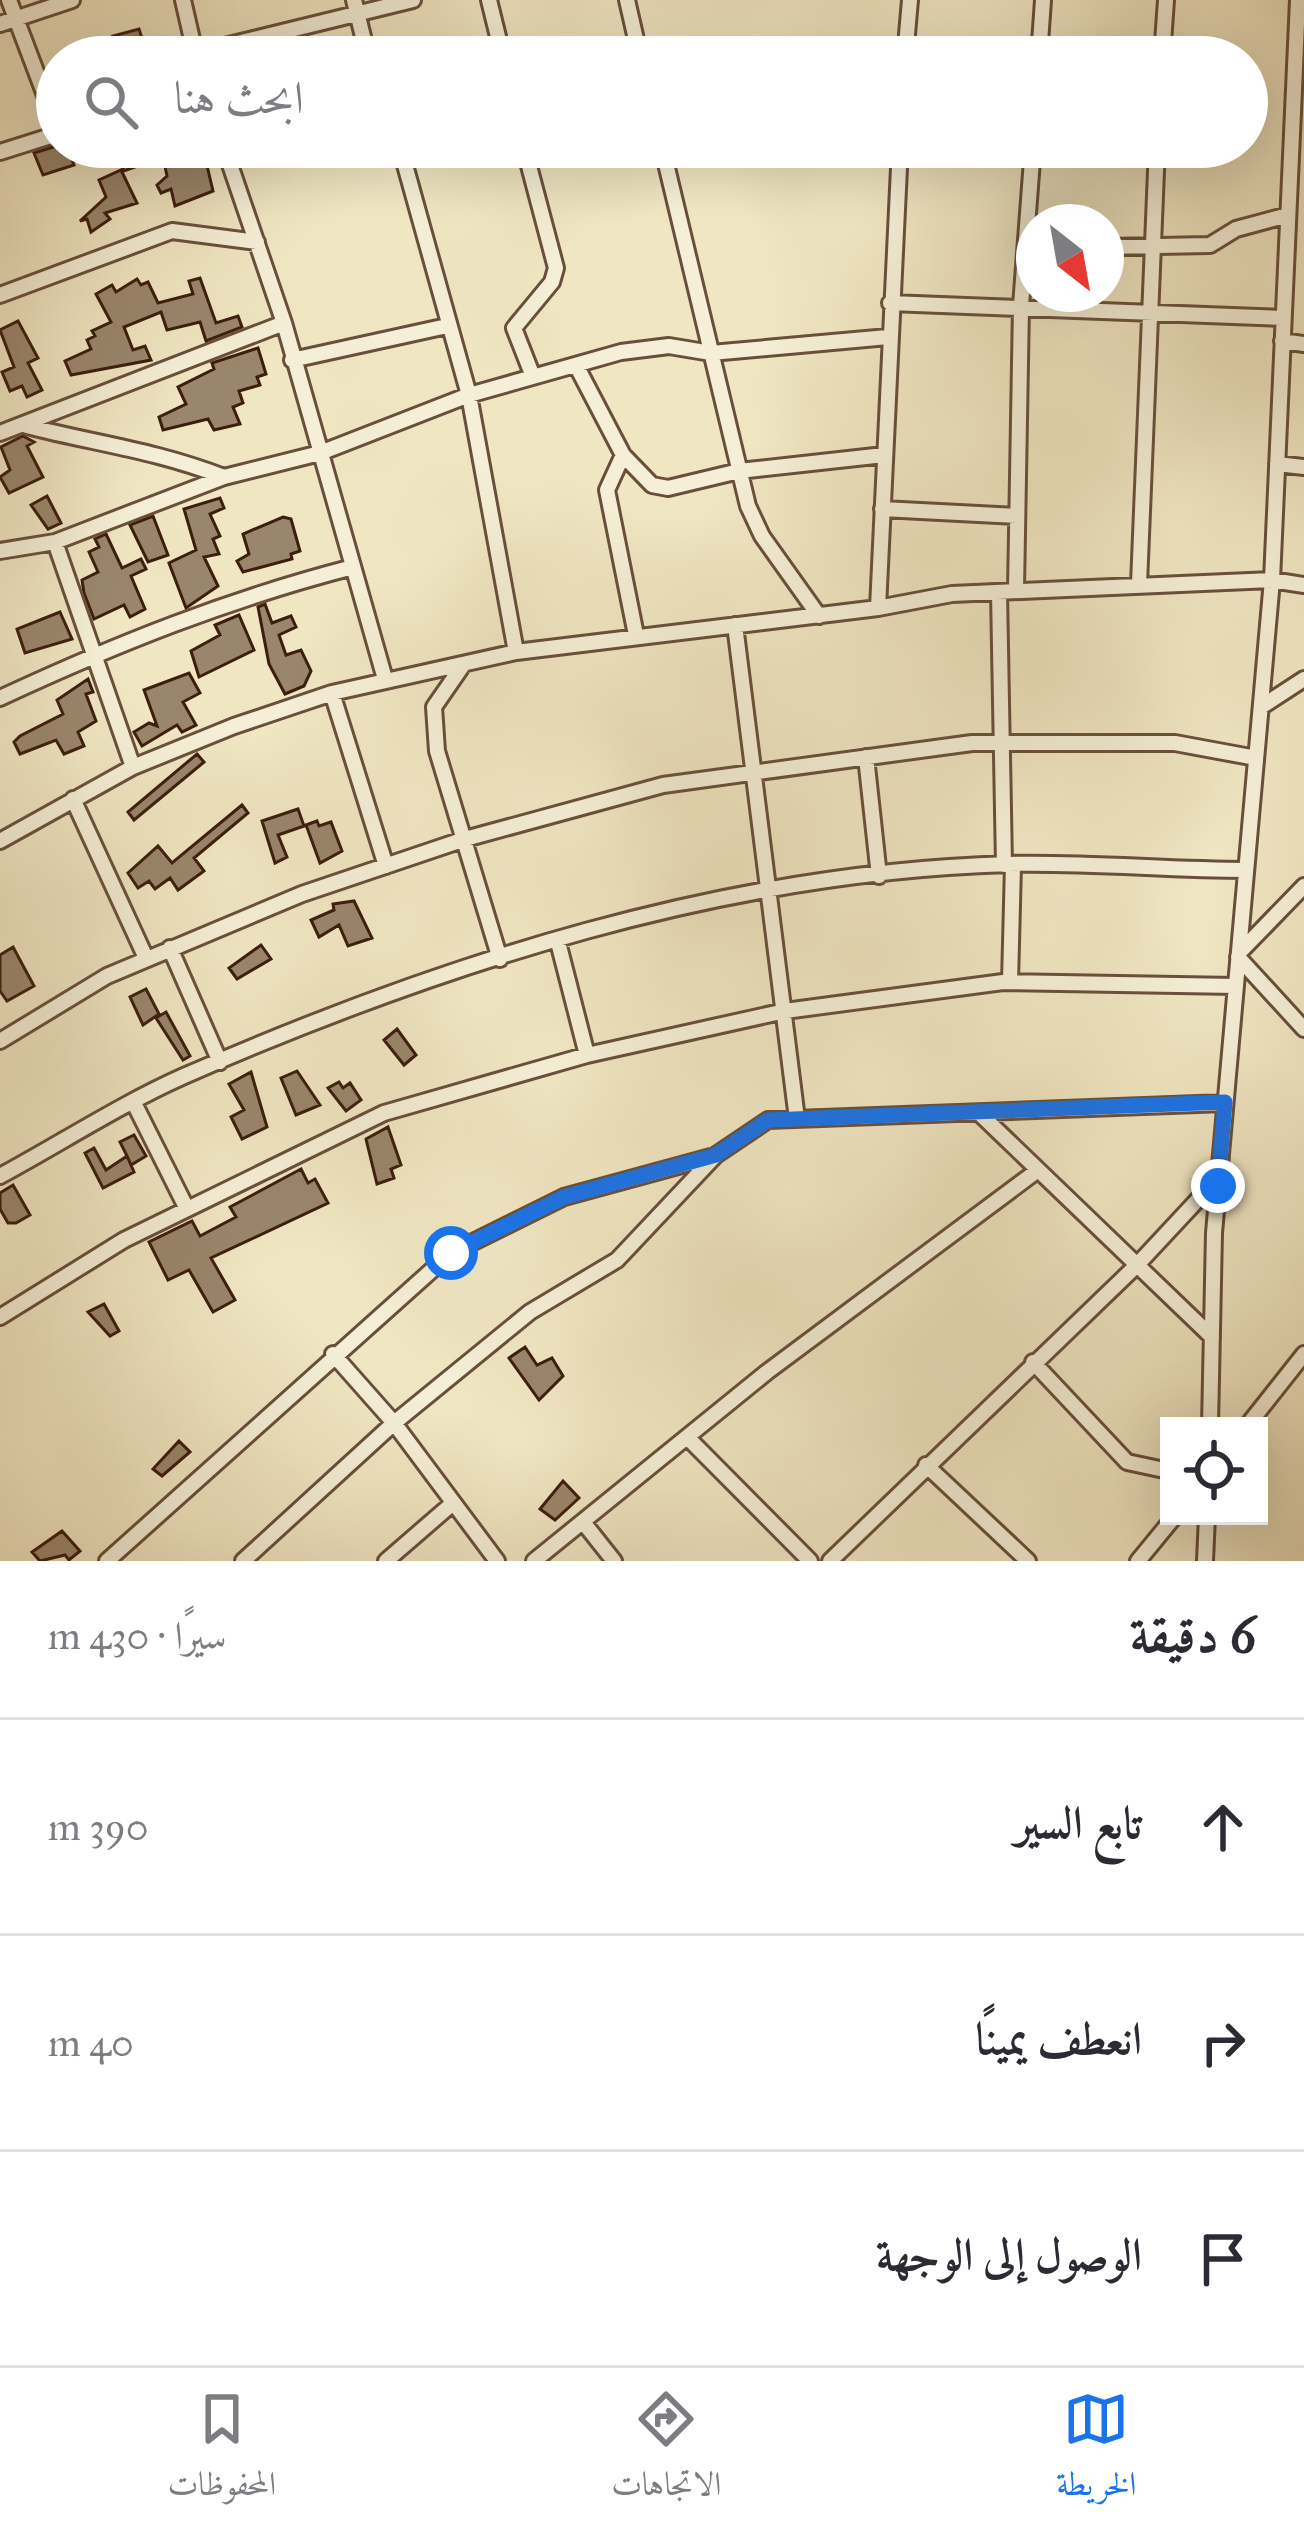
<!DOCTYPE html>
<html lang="ar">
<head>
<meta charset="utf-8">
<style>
  body { margin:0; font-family:"IM FELL Great Primer",Amiri,serif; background:#f7f7f7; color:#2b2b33; direction:rtl }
  .controls { position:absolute; right:36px; bottom:36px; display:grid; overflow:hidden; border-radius:0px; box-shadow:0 12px 48px #0002 }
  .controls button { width:108px; height:108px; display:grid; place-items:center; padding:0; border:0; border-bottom:3px solid #e1e1e2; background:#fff; color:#2b2b33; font:60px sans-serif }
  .compass { position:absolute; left:1016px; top:204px; width:108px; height:108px; border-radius:50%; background:#fff; box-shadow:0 12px 48px #0002; rotate:149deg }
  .stop { position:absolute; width:36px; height:36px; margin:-27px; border:9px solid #1a73e8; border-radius:50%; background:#fff }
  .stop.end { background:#1a73e8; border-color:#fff; box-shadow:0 3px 12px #0008 }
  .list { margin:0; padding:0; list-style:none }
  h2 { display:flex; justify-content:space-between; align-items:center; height:156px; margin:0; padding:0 48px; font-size:51px }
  h2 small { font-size:39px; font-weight:400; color:#7c7c81 }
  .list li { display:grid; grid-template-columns:78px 1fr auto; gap:36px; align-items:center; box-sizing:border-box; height:216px; padding:0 48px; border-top:3px solid #e1e1e2 }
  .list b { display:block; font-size:45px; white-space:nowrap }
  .list em { font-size:39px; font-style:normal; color:#7c7c81 }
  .icon { flex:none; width:66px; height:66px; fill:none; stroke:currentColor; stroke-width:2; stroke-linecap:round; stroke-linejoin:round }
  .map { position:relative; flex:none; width:1304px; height:1561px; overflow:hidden; direction:ltr }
  .search { position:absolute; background:#fff; box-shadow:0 12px 48px #0002; left:36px; right:36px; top:36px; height:132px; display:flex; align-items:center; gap:30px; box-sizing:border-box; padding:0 42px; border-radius:66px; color:#7c7c81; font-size:45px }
  .sheet { height:804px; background:#fff }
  nav { display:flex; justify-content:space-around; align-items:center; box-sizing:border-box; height:168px; border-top:3px solid #e1e1e2; background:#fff; font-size:33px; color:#7c7c81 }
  nav a { display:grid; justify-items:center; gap:6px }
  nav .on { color:#1a73e8 }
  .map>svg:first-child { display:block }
  .building { fill:#9a866c; stroke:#3c1d0e; stroke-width:3 }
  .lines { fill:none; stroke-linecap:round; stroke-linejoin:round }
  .street-casing { stroke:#694f3b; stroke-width:20 }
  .street { stroke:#f5efd7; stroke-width:14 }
  .route { stroke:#1a73e8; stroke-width:15 }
</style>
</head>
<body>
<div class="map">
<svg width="1304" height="1561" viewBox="0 0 1304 1561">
  <rect width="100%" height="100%" fill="#f0e6c2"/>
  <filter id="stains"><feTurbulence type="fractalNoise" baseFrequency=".00167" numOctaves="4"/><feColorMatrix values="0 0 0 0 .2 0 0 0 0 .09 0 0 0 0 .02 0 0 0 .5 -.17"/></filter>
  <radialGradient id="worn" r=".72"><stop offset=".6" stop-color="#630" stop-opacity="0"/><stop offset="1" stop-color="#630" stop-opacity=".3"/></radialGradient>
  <!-- building -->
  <path class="building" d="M 139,29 L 148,57 L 121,56 L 113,36 Z
    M 53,147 L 67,147 L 74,165 L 43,175 L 34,153 Z
    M 132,147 L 187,147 L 172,154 L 174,160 L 204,153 L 213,191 L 175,206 L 171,189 L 161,193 L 157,185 L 167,176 L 163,157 L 124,171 L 116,154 Z
    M 121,170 L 137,203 L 105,213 L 110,219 L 91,232 L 87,219 L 80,221 L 106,197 L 99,180 Z
    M 200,278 L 216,323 L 238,316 L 242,327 L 206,341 L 200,322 L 167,330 L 161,312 L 124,327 L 133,350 L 145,346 L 151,360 L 71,375 L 65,361 L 91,349 L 87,340 L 95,336 L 92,331 L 111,322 L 96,294 L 112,285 L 116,292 L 137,279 L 141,285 L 148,282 L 158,303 L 193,294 L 189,281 Z
    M 18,321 L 38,358 L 28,363 L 42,390 L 27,397 L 22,386 L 10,391 L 2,372 L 14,367 L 0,330 Z
    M 258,348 L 266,374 L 257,377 L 260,385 L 239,391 L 243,403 L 233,407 L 240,424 L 214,430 L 208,419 L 163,430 L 159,417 L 186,404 L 178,387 L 214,369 L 212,363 Z
    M 23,436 L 34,442 L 27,446 L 43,477 L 9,493 L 0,477 L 10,470 L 1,447 Z
    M 47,496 L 61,523 L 48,529 L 31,505 Z
    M 220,498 L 224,508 L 210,514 L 220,536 L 213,539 L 219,554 L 204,557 L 218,586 L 186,608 L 169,563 L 196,550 L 184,509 Z
    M 153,516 L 168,555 L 148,562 L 130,525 Z
    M 283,517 L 291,519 L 300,551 L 291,554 L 292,559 L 243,572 L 237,561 L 249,554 L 243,534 Z
    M 106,534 L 122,568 L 141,559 L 146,569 L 131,576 L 145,609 L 130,617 L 124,605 L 94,619 L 84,593 L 82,580 L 98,572 L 89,552 L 99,547 L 95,539 Z
    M 265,604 L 272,623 L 291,616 L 296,627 L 279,635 L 286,655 L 301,650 L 311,671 L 304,686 L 285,694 L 269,664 L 258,607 Z
    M 60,612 L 72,639 L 25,653 L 17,629 Z
    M 239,615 L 254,650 L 199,677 L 191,651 L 220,635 L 215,625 Z
    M 189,673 L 200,693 L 183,702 L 196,725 L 182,732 L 177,725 L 142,746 L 134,732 L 149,723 L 157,726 L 144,690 Z
    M 88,679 L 93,692 L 86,694 L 96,721 L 78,732 L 84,746 L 64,754 L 56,740 L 20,754 L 14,742 L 20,736 L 63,714 L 57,700 Z
    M 197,754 L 204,762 L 134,820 L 128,812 Z
    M 242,805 L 248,813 L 194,858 L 204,871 L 178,890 L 170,878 L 155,889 L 149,881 L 138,888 L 128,873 L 158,846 L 172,863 Z
    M 298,809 L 304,826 L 278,835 L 287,857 L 275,863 L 262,821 Z
    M 317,821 L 319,826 L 331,822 L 342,851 L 320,863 L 306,825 Z
    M 354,901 L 372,938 L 348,946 L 339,925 L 319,937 L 311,920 L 334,910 L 333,904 Z
    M 261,945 L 271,959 L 237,979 L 229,968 Z
    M 13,947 L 34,986 L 7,1001 L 0,991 L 0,955 Z
    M 146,989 L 159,1014 L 143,1025 L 130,997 Z
    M 166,1012 L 190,1056 L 183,1060 L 156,1018 Z
    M 397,1029 L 416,1055 L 404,1065 L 384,1040 Z
    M 297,1071 L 320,1105 L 296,1115 L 281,1078 Z
    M 251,1072 L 267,1127 L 242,1139 L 231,1117 L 244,1110 L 229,1084 Z
    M 339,1082 L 343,1088 L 350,1083 L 361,1100 L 346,1111 L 328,1088 Z
    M 388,1127 L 401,1165 L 391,1169 L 394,1178 L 377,1184 L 366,1139 Z
    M 134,1135 L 146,1156 L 131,1165 L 127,1156 L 134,1172 L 103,1188 L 85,1153 L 94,1148 L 106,1170 L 127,1156 L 120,1142 Z
    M 301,1169 L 308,1183 L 315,1179 L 328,1203 L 211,1258 L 235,1300 L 213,1312 L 189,1270 L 168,1280 L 149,1242 L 192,1221 L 200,1236 L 236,1217 L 230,1207 Z
    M 13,1185 L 30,1215 L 16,1223 L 8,1223 L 0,1209 L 0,1193 Z
    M 104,1304 L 119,1331 L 110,1336 L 88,1312 Z
    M 525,1347 L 537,1365 L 552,1358 L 563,1376 L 539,1400 L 509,1358 Z
    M 179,1441 L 190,1452 L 162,1476 L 153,1469 Z
    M 563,1481 L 579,1498 L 555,1520 L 540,1509 Z
    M 62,1531 L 80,1551 L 69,1560 L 65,1555 L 40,1561 L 32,1552 Z"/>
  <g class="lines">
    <defs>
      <path id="street" d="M 9,0 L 57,127
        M 183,0 L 196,57
        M 354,0 L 368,57
        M 489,0 L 503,57
        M 627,0 L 640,57
        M 0,24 L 72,0
        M 196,53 L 413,0
        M 905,57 L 910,0
        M 1039,57 L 1043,0
        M 1162,57 L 1166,0
        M 224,147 L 284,323 L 385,679
        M 400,147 L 469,395 L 516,652
        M 524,147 L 556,268 L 552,282 L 514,328 L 532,374
        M 662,147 L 748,506 L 762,536 L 819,616
        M 0,152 L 57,134
        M 1106,247 L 1210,245 L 1236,229 L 1288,215
        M 0,295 L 172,231 L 257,242
        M 890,303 L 1283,318
        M 1282,341 L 1304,344
        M 292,360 L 447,326
        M 576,365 L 623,455 L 652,485 L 668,488 L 739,471 L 884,455
        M 27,426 C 97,444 154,450 224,477
        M 0,433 L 284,323
        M 623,455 L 607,490 L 636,635
        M 1277,464 L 1304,467
        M 882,509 L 1017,516
        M 55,542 L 133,767
        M 0,551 L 55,542 L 224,477 L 320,453 L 469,395 L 621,352 L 669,346 L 711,353 L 888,337
        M 1139,584 L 1157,147
        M 1016,590 L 1021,306 L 1033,147
        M 999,592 L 1004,865
        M 878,608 L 900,147
        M 735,625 L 797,1119
        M 463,665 L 434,707 L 437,751 L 500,959
        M 332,693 L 386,866
        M 0,698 C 116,644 229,599 353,567
        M 1261,707 L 1304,679
        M 866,757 L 879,876
        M 73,799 L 146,958
        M 0,841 L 133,767 L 234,726 L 332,693 L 516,652 L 878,608 L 952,594 L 1272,580 L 1304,585
        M 558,942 L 587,1055
        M 170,948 L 220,1062
        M 1239,953 L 1304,886
        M 1238,957 L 1304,1029
        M 1010,982 L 1013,865
        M 0,1041 L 107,976 L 302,894 L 465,839 L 663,785 L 972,743 L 1175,743 L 1256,758
        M 134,1103 L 187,1209
        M 979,1113 L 1212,1337
        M 0,1176 C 61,1143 121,1104 184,1076 C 443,963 725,872 1009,864 C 1088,862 1167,870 1246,870
        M 0,1317 L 124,1240 L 384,1113 L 587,1055 L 785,1011 L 1003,982 L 1236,986
        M 333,1354 L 394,1423 L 497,1561
        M 1033,1362 L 1127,1462 L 1169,1471
        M 1210,1426 L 1214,1233 L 1272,580 L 1298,0
        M 1247,1426 L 1304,1354
        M 687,1437 L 810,1561
        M 926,1465 L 1028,1561
        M 583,1522 L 614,1561
        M 107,1561 L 451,1253 L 564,1197 L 711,1157
        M 243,1561 L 394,1423 L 530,1312 L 617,1260 L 716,1155 L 768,1120 L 1225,1103
        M 386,1561 L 453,1503
        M 534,1561 L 767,1372 L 1038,1170
        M 830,1561 L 1137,1265 L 1218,1178
        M 1138,1561 L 1175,1516
        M 1205,1561 L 1207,1516"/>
    </defs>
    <!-- street casing -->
    <use href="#street" class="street-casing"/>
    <!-- street -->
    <use href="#street" class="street"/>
  </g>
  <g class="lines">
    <!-- route -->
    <path class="route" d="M 451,1253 L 564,1197 L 716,1155 L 768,1120 L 1225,1102 L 1218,1186"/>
  </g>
  <rect width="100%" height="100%" filter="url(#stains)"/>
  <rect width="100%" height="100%" fill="url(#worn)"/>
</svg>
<div class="controls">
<button><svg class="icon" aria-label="locate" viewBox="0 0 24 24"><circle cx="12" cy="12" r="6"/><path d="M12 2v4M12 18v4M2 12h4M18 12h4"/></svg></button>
</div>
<svg class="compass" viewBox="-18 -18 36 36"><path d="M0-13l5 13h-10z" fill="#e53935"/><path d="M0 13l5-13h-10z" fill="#7c7c81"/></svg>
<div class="stop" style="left:451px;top:1253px"></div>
<div class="stop end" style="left:1218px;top:1186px"></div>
<div class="search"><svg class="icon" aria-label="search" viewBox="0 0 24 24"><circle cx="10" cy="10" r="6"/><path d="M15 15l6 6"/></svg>ابحث هنا</div>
</div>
<section class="sheet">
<h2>6 دقيقة<small>سيرًا · 430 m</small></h2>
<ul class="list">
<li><svg class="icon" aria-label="ahead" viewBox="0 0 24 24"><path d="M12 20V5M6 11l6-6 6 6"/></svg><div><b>تابع السير</b></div><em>390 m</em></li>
<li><svg class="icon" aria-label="right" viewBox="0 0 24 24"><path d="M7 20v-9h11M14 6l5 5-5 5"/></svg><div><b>انعطف يمينًا</b></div><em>40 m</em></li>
<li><svg class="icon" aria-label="arrive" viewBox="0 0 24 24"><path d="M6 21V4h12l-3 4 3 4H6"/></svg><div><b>الوصول إلى الوجهة</b></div></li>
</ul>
</section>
<nav>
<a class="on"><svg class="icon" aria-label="map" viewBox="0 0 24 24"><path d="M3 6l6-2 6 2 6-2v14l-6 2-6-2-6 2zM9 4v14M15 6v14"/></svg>الخريطة</a>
<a><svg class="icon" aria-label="directions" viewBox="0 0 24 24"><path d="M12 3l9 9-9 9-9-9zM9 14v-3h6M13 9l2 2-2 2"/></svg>الاتجاهات</a>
<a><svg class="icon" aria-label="saved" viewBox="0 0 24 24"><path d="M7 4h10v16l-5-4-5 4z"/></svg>المحفوظات</a>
</nav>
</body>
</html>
